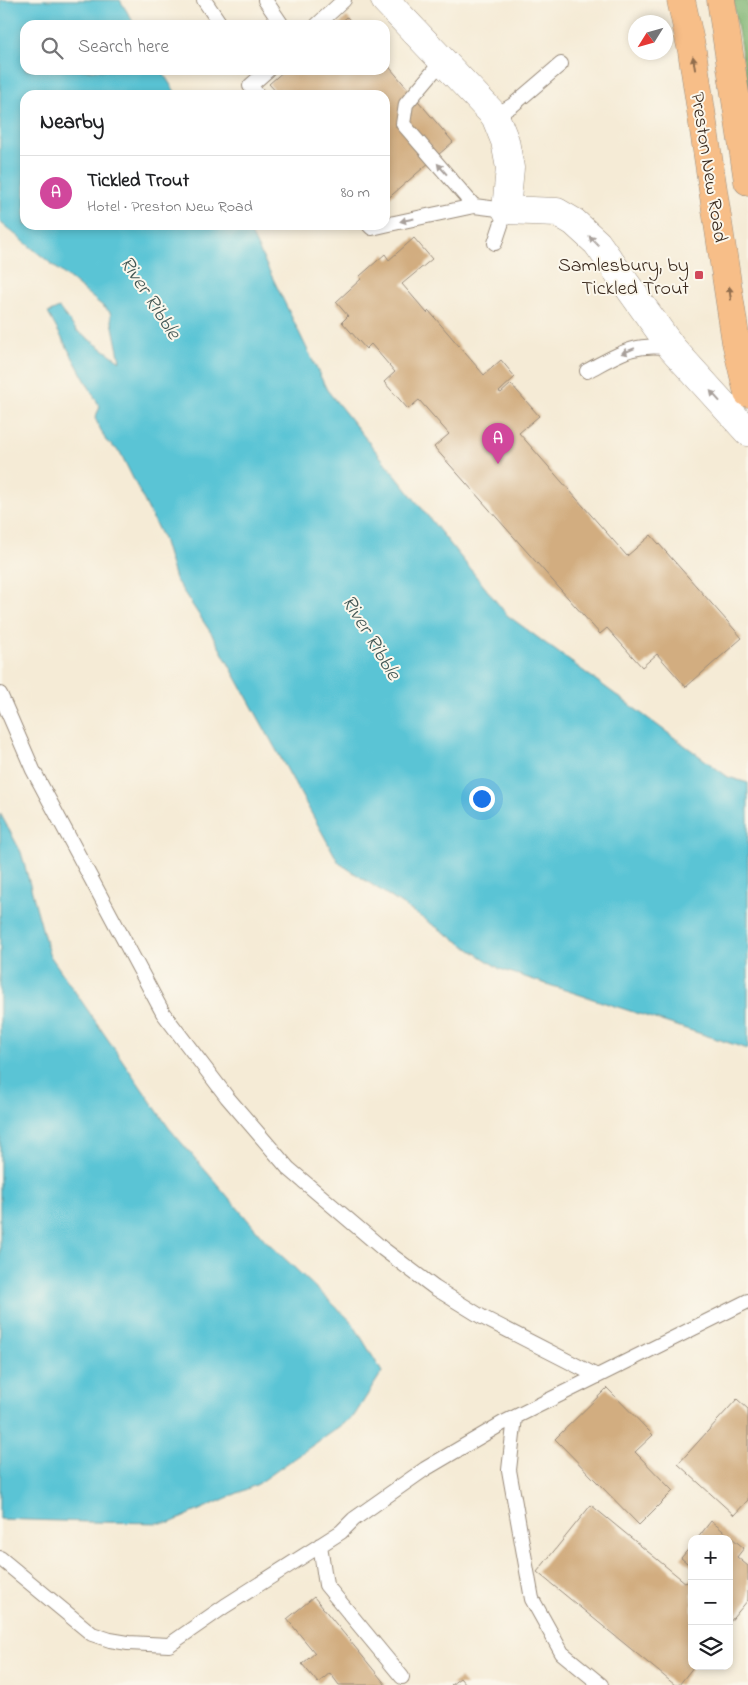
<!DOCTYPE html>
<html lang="en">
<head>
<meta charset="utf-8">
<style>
  body { margin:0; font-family:"Indie Flower",sans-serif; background:#f6f6f6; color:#202124 }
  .controls { position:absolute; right:15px; bottom:15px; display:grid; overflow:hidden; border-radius:10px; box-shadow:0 2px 8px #0003 }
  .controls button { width:45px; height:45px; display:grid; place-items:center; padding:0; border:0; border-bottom:1px solid #e0e0e0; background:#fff; color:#202124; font:25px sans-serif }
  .compass { position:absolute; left:628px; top:15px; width:45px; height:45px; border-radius:50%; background:#fff; box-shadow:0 2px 8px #0003; rotate:233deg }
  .you { position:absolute; left:481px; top:798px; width:18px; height:18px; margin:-12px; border:4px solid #fff; border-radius:50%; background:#1a73e8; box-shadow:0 0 0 8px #1a73e833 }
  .badge { display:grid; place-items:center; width:32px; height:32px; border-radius:50%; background:#b45309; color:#fff; font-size:16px; font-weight:700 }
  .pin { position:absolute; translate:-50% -41px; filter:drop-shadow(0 1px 2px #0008) }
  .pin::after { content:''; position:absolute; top:26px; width:18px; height:15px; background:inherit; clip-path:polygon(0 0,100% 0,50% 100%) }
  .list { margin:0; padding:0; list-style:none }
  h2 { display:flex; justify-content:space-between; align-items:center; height:65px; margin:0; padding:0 20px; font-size:21px }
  h2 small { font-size:16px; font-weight:400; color:#757577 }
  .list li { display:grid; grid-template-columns:32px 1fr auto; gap:15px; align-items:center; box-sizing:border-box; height:75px; padding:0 20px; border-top:1px solid #e0e0e0 }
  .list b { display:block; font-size:19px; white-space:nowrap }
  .list p { margin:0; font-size:16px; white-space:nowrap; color:#757577 }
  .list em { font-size:16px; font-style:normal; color:#757577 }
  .icon { flex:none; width:28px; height:28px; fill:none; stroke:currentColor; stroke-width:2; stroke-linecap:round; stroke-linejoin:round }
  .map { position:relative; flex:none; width:748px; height:1685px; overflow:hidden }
  .search { position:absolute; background:#fff; box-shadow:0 2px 8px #0003; left:20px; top:20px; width:370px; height:55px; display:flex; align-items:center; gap:12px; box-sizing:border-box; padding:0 18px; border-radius:15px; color:#757577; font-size:19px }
  .panel { position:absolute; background:#fff; box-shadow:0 2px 8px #0003; left:20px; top:90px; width:370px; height:140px; border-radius:15px }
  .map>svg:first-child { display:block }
  .forest { fill:#7bb26e; stroke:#5b6e46 }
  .water { fill:#5ac4d5; stroke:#4a777a }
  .building { fill:#d2ad80 }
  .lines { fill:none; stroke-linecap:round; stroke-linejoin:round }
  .service-casing { stroke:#988a7a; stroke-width:16 }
  .minor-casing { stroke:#988a7a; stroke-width:29 }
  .trunk-casing { stroke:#988a7a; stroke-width:29 }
  .service { stroke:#fff; stroke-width:14 }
  .minor { stroke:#fff; stroke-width:28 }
  .trunk { stroke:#f7be88; stroke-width:28 }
  .oneway { fill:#906d4e }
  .oneway2 { fill:#a79f9a }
  .poi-dot { fill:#d1495b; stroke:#fbf7ec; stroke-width:2 }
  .labels { text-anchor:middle; stroke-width:4; stroke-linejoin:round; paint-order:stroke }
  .street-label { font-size:20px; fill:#3b2a1e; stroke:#fbf7ec }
  .poi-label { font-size:20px; fill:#3b2a1e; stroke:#fbf7ec; text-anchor:end }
  .water-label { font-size:21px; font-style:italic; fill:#445855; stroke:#fbf7ec }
</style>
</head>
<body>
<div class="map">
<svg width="748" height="1685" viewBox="0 0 748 1685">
  <rect width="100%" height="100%" fill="#fbf7ec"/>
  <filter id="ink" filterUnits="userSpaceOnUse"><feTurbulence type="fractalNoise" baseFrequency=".02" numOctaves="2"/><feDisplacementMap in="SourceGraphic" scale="10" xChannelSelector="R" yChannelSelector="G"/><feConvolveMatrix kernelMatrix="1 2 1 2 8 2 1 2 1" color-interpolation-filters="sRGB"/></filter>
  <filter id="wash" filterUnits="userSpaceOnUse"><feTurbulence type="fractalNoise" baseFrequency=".0096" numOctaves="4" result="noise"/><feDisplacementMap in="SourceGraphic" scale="20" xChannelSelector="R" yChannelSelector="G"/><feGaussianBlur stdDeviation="1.12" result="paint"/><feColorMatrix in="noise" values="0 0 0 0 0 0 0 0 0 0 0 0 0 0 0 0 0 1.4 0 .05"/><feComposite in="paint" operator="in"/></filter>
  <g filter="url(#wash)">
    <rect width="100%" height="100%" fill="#f5ebd6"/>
    <!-- forest -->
    <path class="forest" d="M 733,0 L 748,0 L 748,92 Z"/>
    <!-- water -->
    <path class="water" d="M 0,0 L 120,0 L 135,25 L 25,25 L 25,70 L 161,70 L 177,95 L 25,95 L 25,225 L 247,225 L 327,390 L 507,615 L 728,777 L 748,783 L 748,1049 L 500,969 L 339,863 L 213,636 L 175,579 L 163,539 L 120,452 L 106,441 L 95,418 L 100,407 L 48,313 L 59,308 L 77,331 L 120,361 L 110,312 L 0,222 Z
      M 0,813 L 21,852 L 49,954 L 169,1128 L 265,1240 L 352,1322 L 382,1372 L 354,1416 L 258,1484 L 170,1523 L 89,1522 L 0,1519 Z"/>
    <g id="blocks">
      <!-- building -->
      <path class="building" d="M 347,17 L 354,25 L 338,25 Z
        M 385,62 L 453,142 L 385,201 L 385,95 L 279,95 L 269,84 L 285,70 L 385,70 Z
        M 414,238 L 432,259 L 402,284 L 427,313 L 429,311 L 484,375 L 501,360 L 515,377 L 499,392 L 501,393 L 511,384 L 539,416 L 519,433 L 627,556 L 651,535 L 742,638 L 686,687 L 657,654 L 642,667 L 607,628 L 600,634 L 434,447 L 449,434 L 419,400 L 408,409 L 384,382 L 395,372 L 371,344 L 366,349 L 342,322 L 348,316 L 336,302 L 361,279 L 360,276 L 385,254 L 389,260 Z
        M 607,1388 L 653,1435 L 635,1452 L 673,1491 L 639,1525 L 555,1439 Z
        M 737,1399 L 748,1409 L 748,1500 L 734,1515 L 678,1464 Z
        M 591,1505 L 686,1583 L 692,1577 L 692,1666 L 694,1666 L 679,1685 L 675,1685 L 537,1572 Z
        M 711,1521 L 744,1548 L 737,1557 L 748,1566 L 748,1600 L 729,1623 L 729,1539 L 697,1539 Z
        M 692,1545 L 692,1567 L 681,1558 Z
        M 314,1597 L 386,1685 L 339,1685 L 330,1673 L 318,1683 L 302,1664 L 315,1653 L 287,1619 Z
        M 460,1678 L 466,1685 L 451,1685 Z"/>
    </g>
  </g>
  <g filter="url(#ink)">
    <use href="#blocks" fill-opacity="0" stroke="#988a7a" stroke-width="1"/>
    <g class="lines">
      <defs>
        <path id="service" d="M 204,0 L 221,25
          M 265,0 L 282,25
          M 317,25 L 344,0
          M 443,60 L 406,104 L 403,124 L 474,206
          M 258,95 L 250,86 L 268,70
          M 495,116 L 513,105 L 561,64
          M 369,225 L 372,228 L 385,225
          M 385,225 L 474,206 L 506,210 L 495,243
          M 587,371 C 619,354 634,342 671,348
          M 0,694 L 33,770 L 163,1013 L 227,1097 L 288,1168 L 383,1249 L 435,1288 L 482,1317 L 597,1376
          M 515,1417 L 509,1470 L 532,1599 L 562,1653 L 601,1685
          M 320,1545 L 326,1585 L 402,1677
          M 0,1558 L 92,1634 L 110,1640 L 128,1643 L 169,1645 L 225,1606 L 341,1532 L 354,1519 L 425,1469 L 503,1423 L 748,1301"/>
        <path id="minor" d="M 385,0 L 495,116 L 505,141 L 510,168 L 506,210 L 557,212 L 574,222 L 597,243 L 672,348 L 748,432"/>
        <path id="trunk" d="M 681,0 L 692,51 L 736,342 L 748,393
          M 721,0 L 748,181"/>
      </defs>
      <!-- service casing -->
      <use href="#service" class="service-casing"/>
      <!-- minor casing -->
      <use href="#minor" class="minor-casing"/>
      <!-- trunk casing -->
      <use href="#trunk" class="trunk-casing"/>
      <!-- service -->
      <use href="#service" class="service"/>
      <!-- minor -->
      <use href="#minor" class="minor"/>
      <!-- trunk -->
      <use href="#trunk" class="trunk"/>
    </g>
    <!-- one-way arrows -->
    <defs><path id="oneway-solid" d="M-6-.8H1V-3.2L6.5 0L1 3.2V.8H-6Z" transform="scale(1.25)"/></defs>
    <g class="oneway">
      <use href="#oneway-solid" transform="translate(694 63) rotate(-99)"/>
      <use href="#oneway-solid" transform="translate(730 293) rotate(-98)"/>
    </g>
    <g class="oneway2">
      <use href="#oneway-solid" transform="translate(442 169) rotate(-131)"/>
      <use href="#oneway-solid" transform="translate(407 220) rotate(168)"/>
      <use href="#oneway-solid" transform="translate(594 241) rotate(-134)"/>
      <use href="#oneway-solid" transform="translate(628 351) rotate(158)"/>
      <use href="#oneway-solid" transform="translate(715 396) rotate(-132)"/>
    </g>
  </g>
  <!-- markers -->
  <rect class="poi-dot" x="694" y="270" width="10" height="10" rx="2.5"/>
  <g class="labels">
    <!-- street labels -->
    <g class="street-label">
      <text transform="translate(710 167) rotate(81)" y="7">Preston New Road</text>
    </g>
    <!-- poi labels -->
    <g class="poi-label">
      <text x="689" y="271">Samlesbury, by<tspan x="689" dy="23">Tickled Trout</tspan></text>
    </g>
    <!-- water labels -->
    <g class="water-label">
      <text transform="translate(151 297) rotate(57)" y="7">River Ribble</text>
      <text transform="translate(372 637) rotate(59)" y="7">River Ribble</text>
    </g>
  </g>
</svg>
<div class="controls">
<button>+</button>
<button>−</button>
<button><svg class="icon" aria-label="layers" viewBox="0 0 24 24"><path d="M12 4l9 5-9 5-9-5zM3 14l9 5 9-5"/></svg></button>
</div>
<svg class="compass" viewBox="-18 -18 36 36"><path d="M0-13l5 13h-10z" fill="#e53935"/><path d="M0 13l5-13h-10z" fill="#757577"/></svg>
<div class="you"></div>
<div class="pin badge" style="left:498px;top:464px;background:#d1479c">A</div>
<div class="search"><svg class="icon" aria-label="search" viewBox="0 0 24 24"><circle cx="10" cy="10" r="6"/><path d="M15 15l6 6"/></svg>Search here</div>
<section class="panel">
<h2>Nearby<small></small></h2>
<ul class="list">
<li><span class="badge" style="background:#d1479c">A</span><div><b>Tickled Trout</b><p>Hotel · Preston New Road</p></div><em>80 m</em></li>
</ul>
</section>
</div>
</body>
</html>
